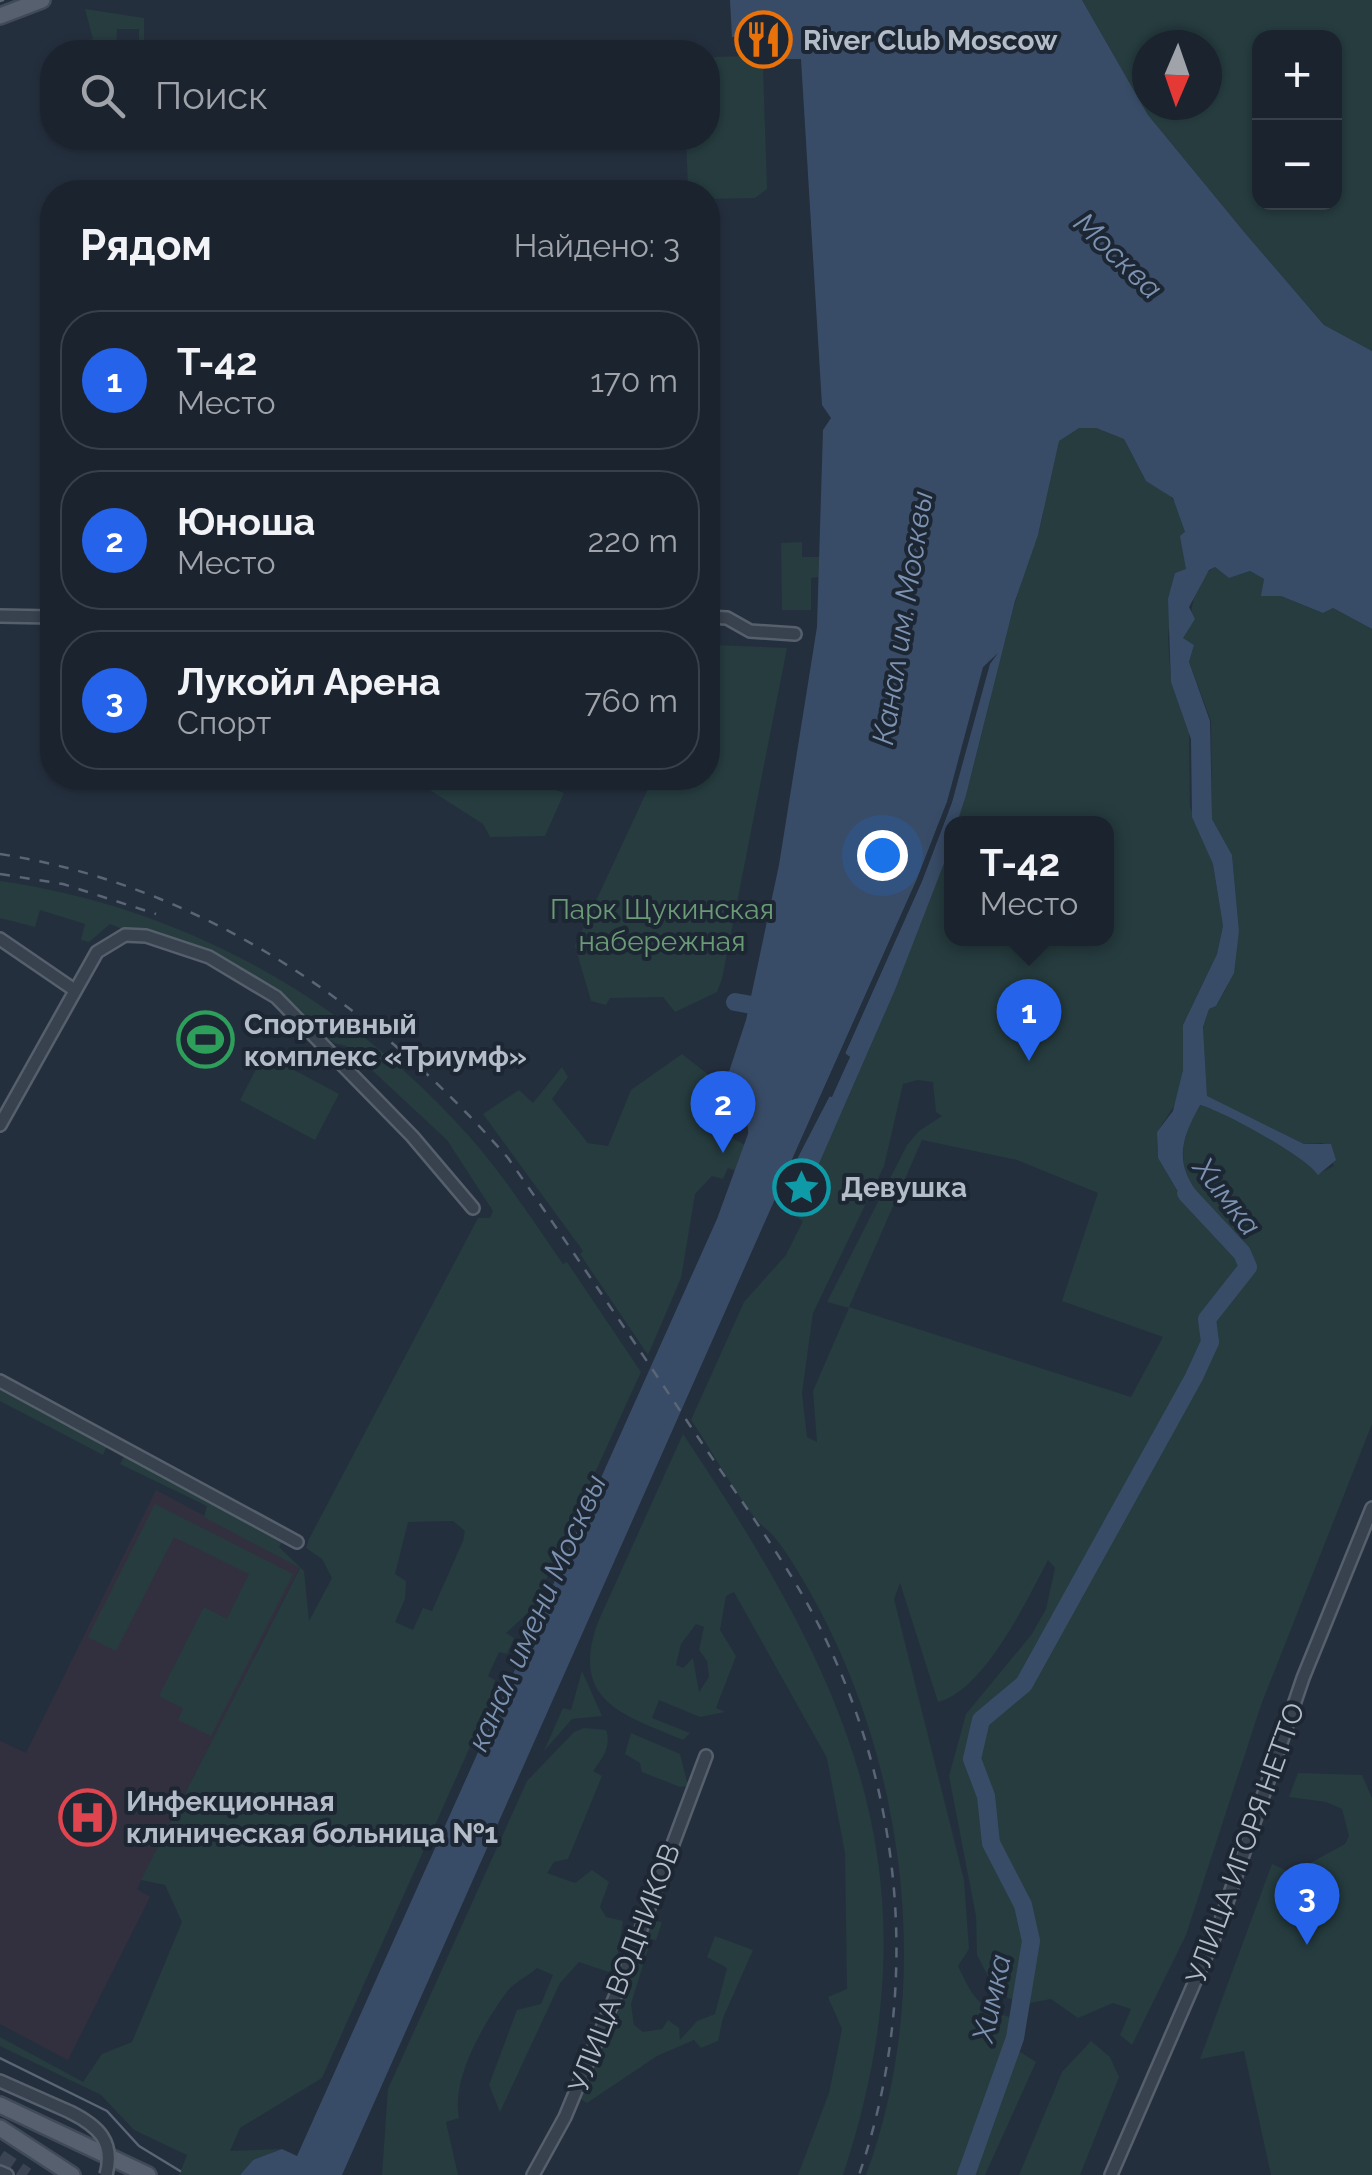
<!DOCTYPE html>
<html lang="ru">
<head>
<meta charset="utf-8">
<style>
  body { margin:0; font-family:Raleway,sans-serif; background:#282f3a; color:#f1f3f6 }
  .controls { position:absolute; right:30px; top:30px; display:grid; overflow:hidden; border-radius:20px; box-shadow:0 2px 8px #0004 }
  .controls button { width:90px; height:90px; display:grid; place-items:center; padding:0; border:0; border-bottom:2px solid #39404a; background:#1b232e; color:#f1f3f6; font:50px sans-serif }
  .compass { position:absolute; left:1132px; top:30px; width:90px; height:90px; border-radius:50%; background:#1b232e; box-shadow:0 2px 8px #0004; rotate:182deg }
  .you { position:absolute; left:882px; top:855px; width:35px; height:35px; margin:-25px; border:8px solid #fff; border-radius:50%; background:#1a73e8; box-shadow:0 0 0 15px #1a73e833 }
  .badge { display:grid; place-items:center; width:65px; height:65px; border-radius:50%; background:#2563eb; color:#fff; font-size:32px; font-weight:700 }
  .pin { position:absolute; translate:-50% -82px; filter:drop-shadow(0 2px 5px #0008) }
  .pin::after { content:''; position:absolute; top:52px; width:35px; height:30px; background:inherit; clip-path:polygon(0 0,100% 0,50% 100%) }
  .popup { position:absolute; left:944px; top:816px; width:170px; height:130px; box-sizing:border-box; display:grid; place-content:center; border-radius:20px; background:#1b232e; filter:drop-shadow(0 2px 8px #0005); font-size:32px; white-space:nowrap; color:#a0a4aa }
  .popup b { font-size:38px; color:#f1f3f6 }
  .popup::after { content:''; position:absolute; left:50%; top:100%; margin-left:-20px; border:20px solid transparent; border-top-color:#1b232e }
  .list { margin:0; padding:0; list-style:none }
  h2 { display:flex; justify-content:space-between; align-items:center; height:130px; margin:0; padding:0 40px; font-size:42px }
  h2 small { font-size:32px; font-weight:400; color:#a0a4aa }
  .list li { display:grid; grid-template-columns:65px 1fr auto; gap:30px; align-items:center; box-sizing:border-box; height:140px; margin:0 20px 20px; padding:0 20px; border:2px solid #39404a; border-radius:40px }
  .list b { display:block; font-size:38px; white-space:nowrap }
  .list p { margin:0; font-size:32px; white-space:nowrap; color:#a0a4aa }
  .list em { font-size:32px; font-style:normal; color:#a0a4aa }
  .icon { flex:none; width:55px; height:55px; fill:none; stroke:currentColor; stroke-width:2; stroke-linecap:round; stroke-linejoin:round }
  .map { position:relative; flex:none; width:1372px; height:2175px; overflow:hidden }
  .search { position:absolute; background:#1b232e; box-shadow:0 2px 8px #0004; left:40px; top:40px; width:680px; height:110px; display:flex; align-items:center; gap:25px; box-sizing:border-box; padding:0 35px; border-radius:40px; color:#a0a4aa; font-size:38px }
  .panel { position:absolute; background:#1b232e; box-shadow:0 2px 8px #0004; left:40px; top:180px; width:680px; height:610px; border-radius:40px }
  .map>svg:first-child { display:block }
  .medical { fill:#32303f }
  .green { fill:#263c3f; fill-rule:evenodd }
  .water { fill:#394c67 }
  .pier { fill:#242f3e }
  .lines { fill:none; stroke-linecap:round; stroke-linejoin:round }
  .river { stroke:#394c67; stroke-width:18 }
  .major-tunnel { stroke:#3a4453; stroke-width:15; stroke-dasharray:15 8; stroke-linecap:butt }
  .minor-casing { stroke:#565f6c; stroke-width:16 }
  .major-casing { stroke:#414a57; stroke-width:20 }
  .minor { stroke:#38414e; stroke-width:11 }
  .major { stroke:#56606e; stroke-width:15 }
  .tram { stroke:#5a6575; stroke-width:2.5 }
  .rail { stroke:#5a6575; stroke-width:2.5; stroke-dasharray:10 10; stroke-linecap:butt }
  .minor-bridge-casing { stroke:#565f6c; stroke-width:16; stroke-linecap:butt }
  .minor-bridge { stroke:#38414e; stroke-width:11 }
  .labels { text-anchor:middle; stroke-width:8; stroke-linejoin:round; paint-order:stroke }
  .poi-label { font-size:28px; font-weight:bold; fill:#b4bcc9; stroke:#1d2633; text-anchor:start }
  .park-label { font-size:28px; fill:#6b9a76; stroke:#1d2633 }
  .street-label { font-size:28px; fill:#b4bcc9; stroke:#1d2633 }
  .water-label { font-size:30px; font-style:italic; fill:#7c92b1; stroke:#1d2633 }
</style>
</head>
<body>
<div class="map">
<svg width="1372" height="2175" viewBox="0 0 1372 2175">
  <rect width="100%" height="100%" fill="#242f3e"/>
  <!-- medical -->
  <path class="medical" d="M 156,1490 L 300,1567 L 137,1889 L 150,1897 L 68,2060 L 0,2024 L 0,1741 L 26,1753 Z"/>
  <!-- green -->
  <path class="green" d="M 1082,0 L 1372,0 L 1372,351 L 1325,326 L 1245,233 L 1148,115 ZM 1260,38 L 1334,38 L 1334,202 L 1260,202 ZM 1147,45 L 1207,45 L 1207,105 L 1147,105 Z
    M 85,9 L 144,18 L 144,45 L 139,45 L 139,29 L 117,29 L 116,52 L 76,52 L 74,45 L 93,39 Z
    M 750,56 L 763,67 L 767,189 L 755,198 L 708,199 L 708,192 L 689,192 L 688,188 L 686,138 L 708,138 L 708,57 Z
    M 1079,428 L 1096,428 L 1124,439 L 1146,481 L 1166,491 L 1175,502 L 1185,532 L 1187,570 L 1175,573 L 1168,637 L 1171,682 L 1189,730 L 1190,807 L 1213,864 L 1223,926 L 1217,954 L 1183,1025 L 1183,1070 L 1176,1103 L 1157,1132 L 1157,1143 L 1158,1158 L 1177,1190 L 1200,1211 L 1201,1197 C 1174,1164 1181,1141 1199,1105 C 1223,1110 1305,1156 1318,1174 L 1334,1166 L 1323,1143 L 1304,1144 L 1207,1097 L 1203,1027 L 1209,1009 L 1216,1006 L 1228,985 L 1239,931 L 1232,855 L 1212,819 L 1211,721 L 1189,662 L 1194,645 L 1182,638 C 1197,617 1186,584 1215,567 L 1229,578 L 1250,571 L 1264,579 L 1262,596 L 1281,596 L 1323,613 L 1333,608 L 1372,629 L 1372,1424 L 1261,1705 L 1186,1935 L 1132,2045 L 1120,2035 L 1131,2009 L 1113,2003 L 1078,2018 L 1051,1999 L 1030,2003 L 1008,1998 L 993,1986 L 977,1955 L 976,1916 L 949,1776 L 966,1714 L 1032,1634 L 1046,1609 L 1055,1568 L 1048,1560 C 1027,1600 984,1691 938,1702 L 900,1583 L 894,1599 L 964,1880 L 969,1949 L 958,1966 C 966,1982 972,1998 987,2008 C 1001,2017 1012,2013 1023,2029 L 1014,2048 L 1036,2062 L 985,2175 L 866,2175 C 936,1985 906,1754 803,1580 C 792,1562 779,1539 764,1527 C 747,1514 706,1441 691,1420 L 744,1302 L 786,1255 L 803,1221 L 787,1210 L 792,1196 L 778,1189 L 789,1166 L 818,1166 L 895,990 L 951,840 L 952,938 L 1106,938 L 1106,824 L 957,823 C 987,728 1002,628 1037,536 C 1049,507 1042,465 1060,439 C 1065,432 1071,430 1079,428 ZM 918,1080 L 933,1082 L 936,1112 L 942,1116 L 919,1131 L 907,1145 L 827,1302 L 849,1308 L 813,1391 L 817,1442 L 807,1437 L 802,1393 L 813,1313 L 884,1166 L 903,1084 ZM 922,1140 L 1017,1160 L 1098,1193 L 1062,1301 L 1163,1337 L 1131,1397 L 849,1307 Z
    M 802,542 L 802,557 L 819,557 L 819,577 L 811,578 L 811,610 L 782,610 L 781,543 Z
    M 715,645 L 787,648 L 722,979 L 717,992 L 675,1012 L 663,997 L 610,998 L 606,1005 L 591,1001 L 575,946 L 653,778 L 708,778 L 708,661 Z
    M 411,778 L 543,778 L 540,784 L 564,793 L 545,836 L 490,837 L 483,824 Z
    M 0,881 C 182,907 346,998 468,1135 C 503,1174 533,1221 563,1264 L 567,1262 L 641,1372 L 533,1608 L 506,1633 L 514,1638 L 507,1654 L 499,1652 L 488,1676 L 495,1680 L 486,1711 L 322,2078 L 240,2128 L 230,2151 L 282,2149 L 253,2160 L 240,2175 L 179,2175 L 187,2155 L 134,2130 L 101,2095 L 0,2046 L 0,2037 L 83,2082 L 102,2054 L 132,2042 L 182,1922 L 165,1885 L 141,1880 L 300,1568 L 204,1517 L 207,1506 L 120,1464 L 125,1455 L 283,1540 L 279,1547 L 304,1571 L 309,1621 L 332,1578 L 322,1559 L 306,1548 L 309,1539 L 478,1218 L 490,1218 L 493,1211 L 447,1140 L 346,1046 L 334,1043 L 210,952 L 146,928 L 122,929 L 110,924 L 89,942 L 81,940 L 85,924 L 40,910 L 35,927 L 0,918 ZM 453,1521 L 465,1531 L 463,1541 L 432,1611 L 423,1608 L 413,1630 L 395,1622 L 405,1599 L 406,1581 L 395,1574 L 408,1522 Z
    M 264,1054 L 339,1094 L 315,1140 L 240,1100 Z
    M 682,1054 L 724,1087 L 721,1132 L 745,1145 L 736,1171 L 728,1168 L 723,1179 L 712,1176 L 695,1194 L 681,1278 L 648,1355 L 580,1254 L 583,1251 L 483,1114 L 519,1090 L 533,1103 L 562,1067 L 568,1077 L 552,1099 L 588,1143 L 608,1146 L 631,1090 Z
    M 0,1390 L 107,1446 L 103,1455 L 0,1401 Z
    M 683,1434 C 847,1679 943,1874 843,2175 L 798,2175 L 829,2093 L 842,2029 L 828,1997 L 847,1989 L 845,1853 L 827,1758 L 734,1592 L 726,1596 L 720,1630 L 736,1656 L 716,1708 L 725,1712 L 700,1717 L 659,1700 L 652,1718 L 690,1733 L 683,1740 C 624,1715 569,1702 598,1622 ZM 696,1624 L 704,1627 L 699,1650 L 707,1661 L 709,1677 L 699,1692 L 693,1658 L 683,1668 L 676,1665 L 681,1644 Z
    M 155,1504 L 293,1574 L 211,1736 L 178,1720 L 183,1708 L 159,1696 L 204,1607 L 227,1619 L 249,1574 L 174,1537 L 116,1651 L 88,1637 Z
    M 582,1671 L 602,1716 L 572,1719 L 544,1751 L 563,1708 L 571,1710 Z
    M 584,1728 L 606,1730 C 612,1746 602,1759 593,1771 L 602,1776 L 568,1859 L 554,1862 L 547,1873 L 575,1883 L 592,1870 L 609,1882 L 600,1907 L 606,1917 L 623,1921 L 616,1964 L 609,1972 L 579,1962 L 560,1983 L 500,2112 L 489,2085 L 517,2010 L 541,2004 L 553,1975 L 537,1968 C 527,1977 513,1983 506,1993 C 483,2025 451,2079 459,2118 L 446,2122 L 458,2175 L 382,2175 L 388,2089 L 527,1781 L 574,1732 Z
    M 631,1733 L 680,1754 L 688,1786 L 680,1787 L 642,1772 L 640,1763 L 625,1754 Z
    M 1298,1773 L 1362,1775 L 1372,1798 L 1372,2175 L 1271,2175 L 1244,2051 L 1200,2059 L 1272,1864 L 1292,1873 L 1345,1844 L 1349,1836 L 1342,1809 L 1326,1802 L 1289,1797 Z
    M 649,1920 L 662,1922 L 656,1940 L 651,1939 L 631,2004 L 634,2025 L 643,2032 L 662,2029 L 668,2020 L 679,2028 L 680,2040 L 697,2021 L 715,2014 L 727,1968 L 707,1957 L 715,1936 L 753,1950 L 723,2018 L 718,2041 L 701,2048 L 694,2040 L 657,2056 L 587,2103 L 581,2099 L 581,2086 Z
    M 1091,2041 L 1110,2057 L 1119,2077 L 1080,2175 L 1019,2175 L 1062,2072 Z"/>
  <!-- water -->
  <path class="water" d="M 730,0 L 1082,0 L 1148,115 L 1245,233 L 1324,325 L 1372,351 L 1372,629 L 1333,608 L 1323,613 L 1281,596 L 1261,596 L 1264,579 L 1250,571 L 1229,578 L 1215,567 L 1209,570 L 1189,607 L 1195,619 L 1183,638 L 1194,645 L 1189,662 L 1210,721 L 1212,819 L 1232,855 L 1239,931 L 1234,973 L 1216,1006 L 1209,1009 L 1203,1027 L 1207,1096 L 1304,1144 L 1331,1144 L 1336,1160 L 1318,1175 C 1305,1156 1223,1111 1200,1105 C 1180,1141 1174,1164 1201,1197 L 1200,1211 L 1177,1190 L 1158,1158 L 1157,1132 L 1173,1111 L 1183,1070 L 1183,1025 L 1217,954 L 1223,926 L 1213,864 L 1192,817 L 1191,739 L 1171,682 L 1168,599 L 1175,573 L 1186,569 L 1180,536 L 1185,532 L 1173,498 L 1146,481 L 1124,439 L 1096,428 L 1079,428 L 1059,441 L 1038,535 L 1015,601 L 966,795 L 957,823 L 952,824 L 948,853 L 895,990 L 818,1166 L 793,1167 L 850,1057 L 845,1054 L 922,881 L 952,802 L 990,656 L 947,802 L 917,879 L 342,2175 L 240,2175 L 253,2160 L 282,2149 L 297,2156 L 717,1219 L 748,1134 C 749,1117 739,1096 724,1087 L 746,1020 L 779,865 L 817,627 L 823,430 L 831,418 L 822,405 L 801,59 L 779,59 L 778,36 L 732,37 Z"/>
  <!-- pier -->
  <path class="pier" d="M 998,653 L 990,664 L 952,802 L 922,881 L 845,1053 L 850,1057 L 832,1097 L 827,1096 L 793,1167 L 789,1166 L 917,879 L 947,802 L 983,667 Z"/>
  <g class="lines">
    <!-- river -->
    <path class="river" d="M 735,1002 L 769,1008
      M 966,2175 L 1015,2038 L 1031,1941 L 1023,1905 L 991,1843 L 986,1796 L 972,1759 L 981,1720 L 1024,1684 L 1194,1377 L 1210,1342 L 1207,1319 L 1248,1267 L 1242,1253 L 1186,1193"/>
    <!-- major-tunnel -->
    <path class="major-tunnel" d="M 0,2157 L 27,2175"/>
    <defs>
      <path id="minor" d="M 0,616 L 52,617
        M 708,617 L 727,618 L 750,631 L 795,634
        M 0,939 L 73,989
        M 0,1125 L 97,952 L 125,935 L 146,936 L 209,957 L 276,997 L 412,1136 L 473,1208
        M 0,1381 L 297,1542
        M 0,2081 L 70,2112
        M 0,2172 L 7,2175
        M 533,2175 L 565,2117 L 620,1985 L 706,1756
        M 1111,2175 L 1219,1926 L 1303,1678 L 1372,1508"/>
      <path id="major" d="M 0,16 L 42,0
        M 0,2105 L 148,2175
        M 0,2128 L 72,2175"/>
    </defs>
    <!-- minor casing -->
    <use href="#minor" class="minor-casing"/>
    <!-- major casing -->
    <use href="#major" class="major-casing"/>
    <!-- minor -->
    <use href="#minor" class="minor"/>
    <!-- major -->
    <use href="#major" class="major"/>
    <!-- tram -->
    <path class="tram" d="M 0,1 L 3,0
      M 0,2058 L 107,2111 L 139,2146 L 180,2171"/>
    <!-- rail -->
    <path class="rail" d="M 0,854 C 204,886 375,1006 508,1158 C 570,1247 631,1337 691,1427 C 726,1479 764,1531 796,1584 C 902,1762 926,1980 859,2175
      M 0,874 L 63,884 L 156,914"/>
    <defs>
      <path id="minor-bridge" d="M 70,2112 C 98,2126 115,2141 106,2175"/>
    </defs>
    <!-- minor-bridge casing -->
    <use href="#minor-bridge" class="minor-bridge-casing"/>
    <!-- minor-bridge -->
    <use href="#minor-bridge" class="minor-bridge"/>
  </g>
  <!-- icons -->
  <defs>
    <symbol id="restaurant-ring" viewBox="-11 -11 22 22"><circle r="9.5" fill="#1d2633" stroke="#e8710a" stroke-width="1.5"/><path d="M-5-6h1v4h1v-4h1v4h1v-4h1v5L-1.5 .5V6h-2V.5L-5-1ZM5-6V6H3V1.5H1.5Q1.5-4 5-6Z" fill="#e8710a"/></symbol>
    <symbol id="stadium-ring" viewBox="-11 -11 22 22"><circle r="9.5" fill="#1d2633" stroke="#2e9e5b" stroke-width="1.5"/><path d="M0-5a6.5 5 0 1 0 0 10a6.5 5 0 1 0 0-10ZM-3.5-1.8h7v3.6h-7Z" fill="#2e9e5b"/></symbol>
    <symbol id="sight-ring" viewBox="-11 -11 22 22"><circle r="9.5" fill="#1d2633" stroke="#0f9aa8" stroke-width="1.5"/><path d="M0-6L1.8-2.2L6-1.7L2.9 1.2L3.7 5.4L0 3.3L-3.7 5.4L-2.9 1.2L-6-1.7L-1.8-2.2Z" fill="#0f9aa8"/></symbol>
    <symbol id="hospital-ring" viewBox="-11 -11 22 22"><circle r="9.5" fill="#1d2633" stroke="#e0444e" stroke-width="1.5"/><path d="M-5-5h3v3.5h4V-5h3V5h-3V1.5h-4V5h-3Z" fill="#e0444e"/></symbol>
  </defs>
  <g fill-rule="evenodd">
    <use href="#restaurant-ring" x="732" y="8" width="63" height="63"/>
    <use href="#stadium-ring" x="174" y="1008" width="63" height="63"/>
    <use href="#sight-ring" x="770" y="1156" width="63" height="63"/>
    <use href="#hospital-ring" x="56" y="1786" width="63" height="63"/>
  </g>
  <g class="labels">
    <!-- poi labels -->
    <g class="poi-label">
      <text x="803" y="50">River Club Moscow</text>
      <text x="244" y="1034">Спортивный<tspan x="244" dy="32">комплекс «Триумф»</tspan></text>
      <text x="841" y="1197">Девушка</text>
      <text x="126" y="1811">Инфекционная<tspan x="126" dy="32">клиническая больница №1</tspan></text>
    </g>
    <!-- park labels -->
    <g class="park-label">
      <text x="662" y="919">Парк Щукинская<tspan x="662" dy="32">набережная</tspan></text>
    </g>
    <!-- street labels -->
    <g class="street-label">
      <text transform="translate(1245 1843) rotate(-70)" y="10">УЛИЦА ИГОРЯ НЕТТО</text>
      <text transform="translate(624 1968) rotate(-69)" y="10">УЛИЦА ВОДНИКОВ</text>
    </g>
    <!-- water labels -->
    <g class="water-label">
      <text transform="translate(1118 256) rotate(44)" y="10">Москва</text>
      <text transform="translate(903 618) rotate(-81)" y="10">Канал им. Москвы</text>
      <text transform="translate(1227 1197) rotate(52)" y="10">Химка</text>
      <text transform="translate(537 1613) rotate(-66)" y="10">канал имени Москвы</text>
      <text transform="translate(992 1998) rotate(-78)" y="10">Химка</text>
    </g>
  </g>
</svg>
<div class="controls">
<button>+</button>
<button>−</button>
</div>
<svg class="compass" viewBox="-18 -18 36 36"><path d="M0-13l5 13h-10z" fill="#e53935"/><path d="M0 13l5-13h-10z" fill="#a0a4aa"/></svg>
<div class="you"></div>
<div class="pin badge" style="left:1029px;top:1061px">1</div>
<div class="popup"><b>Т-42</b>Место</div>
<div class="pin badge" style="left:723px;top:1153px">2</div>
<div class="pin badge" style="left:1307px;top:1945px">3</div>
<div class="search"><svg class="icon" aria-label="search" viewBox="0 0 24 24"><circle cx="10" cy="10" r="6"/><path d="M15 15l6 6"/></svg>Поиск</div>
<section class="panel">
<h2>Рядом<small>Найдено: 3</small></h2>
<ul class="list">
<li><span class="badge">1</span><div><b>Т-42</b><p>Место</p></div><em>170 m</em></li>
<li><span class="badge">2</span><div><b>Юноша</b><p>Место</p></div><em>220 m</em></li>
<li><span class="badge">3</span><div><b>Лукойл Арена</b><p>Спорт</p></div><em>760 m</em></li>
</ul>
</section>
</div>
</body>
</html>
